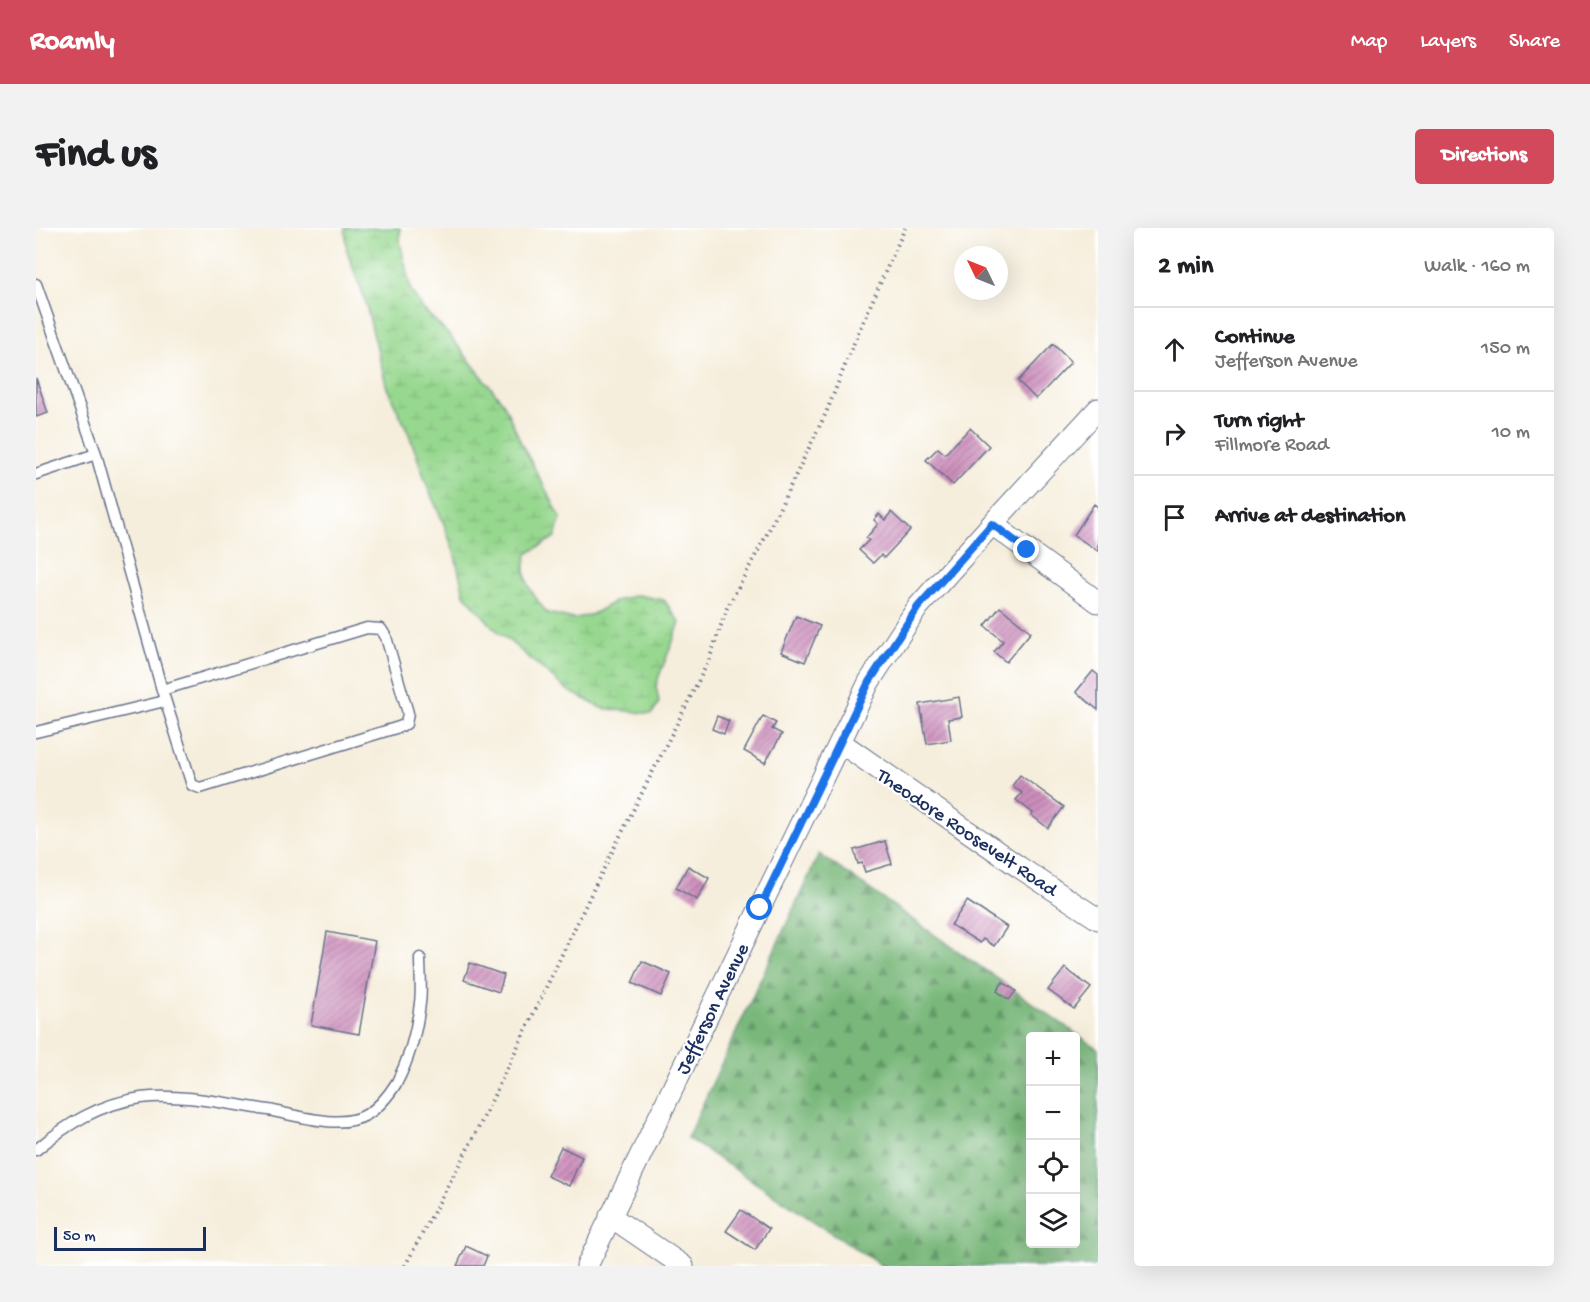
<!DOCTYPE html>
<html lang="en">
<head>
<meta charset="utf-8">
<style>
  body { margin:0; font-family:"Gochi Hand",sans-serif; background:#f2f2f2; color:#202124 }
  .controls { position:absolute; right:18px; bottom:18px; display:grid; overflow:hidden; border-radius:6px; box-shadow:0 6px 24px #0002 }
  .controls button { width:54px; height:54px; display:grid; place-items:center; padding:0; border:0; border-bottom:2px solid #e0e0e0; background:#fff; color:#202124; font:30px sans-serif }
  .compass { position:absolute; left:918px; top:18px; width:54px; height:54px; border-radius:50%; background:#fff; box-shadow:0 6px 24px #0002; rotate:313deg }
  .scale { position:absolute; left:18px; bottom:15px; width:152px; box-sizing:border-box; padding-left:6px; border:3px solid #1b2f5e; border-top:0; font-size:16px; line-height:21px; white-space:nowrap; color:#1b2f5e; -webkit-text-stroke:4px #fff; paint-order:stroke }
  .stop { position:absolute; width:18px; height:18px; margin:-14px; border:4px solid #1a73e8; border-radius:50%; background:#fff }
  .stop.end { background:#1a73e8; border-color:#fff; box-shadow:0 2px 6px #0008 }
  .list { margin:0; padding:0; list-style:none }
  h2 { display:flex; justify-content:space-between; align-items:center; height:78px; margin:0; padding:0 24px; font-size:26px }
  h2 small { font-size:20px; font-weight:400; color:#757577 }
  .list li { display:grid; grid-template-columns:39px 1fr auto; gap:18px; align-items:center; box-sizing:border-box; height:84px; padding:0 24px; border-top:2px solid #e0e0e0 }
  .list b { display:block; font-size:22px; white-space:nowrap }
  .list p { margin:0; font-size:20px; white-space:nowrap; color:#757577 }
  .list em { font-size:20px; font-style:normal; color:#757577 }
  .icon { flex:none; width:33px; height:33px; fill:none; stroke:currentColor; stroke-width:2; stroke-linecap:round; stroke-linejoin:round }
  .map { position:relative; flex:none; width:1062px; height:1038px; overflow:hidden; border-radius:6px }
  header { display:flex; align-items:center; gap:36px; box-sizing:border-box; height:84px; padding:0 30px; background:#d1495b; color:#fff }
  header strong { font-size:28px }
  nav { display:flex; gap:33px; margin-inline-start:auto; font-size:21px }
  .intro { display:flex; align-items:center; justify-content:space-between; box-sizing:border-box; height:144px; padding:0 36px }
  h1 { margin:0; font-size:42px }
  .button { padding:15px 27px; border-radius:6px; background:#d1495b; color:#fff; font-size:21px; font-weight:700 }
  main { display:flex; gap:36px; padding:0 36px }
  aside { flex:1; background:#fff; border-radius:6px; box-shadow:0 6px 24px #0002 }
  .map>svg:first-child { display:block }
  .forest { fill:url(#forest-firs); stroke:#4a746c; stroke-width:1.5; fill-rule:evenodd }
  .wetland { fill:url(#wetland-marsh); stroke:#598476; stroke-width:1.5 }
  .building { fill:url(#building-hatch) }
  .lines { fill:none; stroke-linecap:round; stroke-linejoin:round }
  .lane-casing { stroke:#68728a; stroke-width:13 }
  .street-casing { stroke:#68728a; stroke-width:23 }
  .path { stroke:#68728a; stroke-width:4; stroke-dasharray:1.5 4.5; stroke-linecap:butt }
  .lane { stroke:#fff; stroke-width:10 }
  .street { stroke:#fff; stroke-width:21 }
  .route { stroke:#1a73e8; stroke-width:8 }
  .labels { text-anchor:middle; stroke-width:4.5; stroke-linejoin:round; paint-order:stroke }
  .street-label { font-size:20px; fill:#1b2f5e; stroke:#fff }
</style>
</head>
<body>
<header>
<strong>Roamly</strong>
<nav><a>Map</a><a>Layers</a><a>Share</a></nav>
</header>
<div class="intro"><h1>Find us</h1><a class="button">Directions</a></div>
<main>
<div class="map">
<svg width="1062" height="1038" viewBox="0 0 1062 1038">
  <defs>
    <pattern id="forest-firs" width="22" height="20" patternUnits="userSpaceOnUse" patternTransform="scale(1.5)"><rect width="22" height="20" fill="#79b87a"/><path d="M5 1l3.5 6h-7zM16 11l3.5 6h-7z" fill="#629667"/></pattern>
    <pattern id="wetland-marsh" width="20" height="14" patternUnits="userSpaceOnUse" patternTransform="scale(1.5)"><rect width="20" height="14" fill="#97d88f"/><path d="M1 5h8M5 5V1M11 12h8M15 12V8" fill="none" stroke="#82ba7e"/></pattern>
    <pattern id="building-hatch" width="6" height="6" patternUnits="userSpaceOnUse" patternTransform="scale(1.5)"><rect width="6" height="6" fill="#cd8ebc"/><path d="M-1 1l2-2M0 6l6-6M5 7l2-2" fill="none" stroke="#a6749c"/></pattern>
  </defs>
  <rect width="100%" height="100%" fill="#fff"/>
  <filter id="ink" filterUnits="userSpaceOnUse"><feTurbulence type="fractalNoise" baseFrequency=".0167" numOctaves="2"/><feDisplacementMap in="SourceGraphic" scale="12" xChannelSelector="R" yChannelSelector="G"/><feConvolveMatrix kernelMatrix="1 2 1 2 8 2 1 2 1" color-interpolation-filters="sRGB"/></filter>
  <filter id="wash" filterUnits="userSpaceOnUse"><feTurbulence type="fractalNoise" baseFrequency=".008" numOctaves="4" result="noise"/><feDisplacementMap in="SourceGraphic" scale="24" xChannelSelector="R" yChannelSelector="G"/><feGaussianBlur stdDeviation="1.35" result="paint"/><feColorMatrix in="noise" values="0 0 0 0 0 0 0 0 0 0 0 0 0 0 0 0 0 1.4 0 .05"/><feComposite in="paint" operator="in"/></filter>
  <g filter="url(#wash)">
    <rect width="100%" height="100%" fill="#f6eedc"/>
    <!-- forest -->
    <path class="forest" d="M 783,626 L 1062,821 L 1062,1038 L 846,1038 L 651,910 ZM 994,808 L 1040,808 L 1040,1016 L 994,1016 Z"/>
    <!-- wetland -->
    <path class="wetland" d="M 309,0 L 364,0 L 364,14 L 375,63 L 388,82 L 414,108 L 468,176 L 486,217 L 525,290 L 519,309 L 491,326 C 483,350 497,367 511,385 L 538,391 L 557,386 L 580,373 L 601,367 L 628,372 L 644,395 L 623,448 L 620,458 L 623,474 L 616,486 L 565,480 L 531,462 L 457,399 L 428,366 L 419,327 L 408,296 L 392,260 L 373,206 L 351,160 L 328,69 L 311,24 Z"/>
    <g id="blocks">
      <!-- building -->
      <path class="building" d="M 1017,116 L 1035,134 L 1000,171 L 982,153 Z
        M 0,150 L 12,185 L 0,189 Z
        M 934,200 L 953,218 L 917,257 L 890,232 L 902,220 L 909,226 Z
        M 1058,276 L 1062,279 L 1062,323 L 1038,307 Z
        M 855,284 L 874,302 L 848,330 L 845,327 L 837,335 L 823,322 L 833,312 L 830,310 L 842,296 L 838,292 L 843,286 L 849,292 Z
        M 964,379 L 995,404 L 970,434 L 958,424 L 967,413 L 949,398 Z
        M 760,388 L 784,398 L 769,434 L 745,424 Z
        M 1057,443 L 1062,447 L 1062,482 L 1040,464 Z
        M 923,469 L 926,489 L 912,491 L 915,512 L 891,516 L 884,476 Z
        M 681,488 L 693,493 L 688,506 L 676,501 Z
        M 727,488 L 740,495 L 736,501 L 746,506 L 729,535 L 708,523 Z
        M 984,547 L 1028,579 L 1012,600 L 995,587 L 997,585 L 980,572 L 986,565 L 976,558 Z
        M 849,613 L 856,636 L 829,644 L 826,635 L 822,636 L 818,622 Z
        M 652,638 L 673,650 L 661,672 L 640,660 Z
        M 931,673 L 971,699 L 958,718 L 947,711 L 944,715 L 915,697 Z
        M 291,704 L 339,713 L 323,806 L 275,797 Z
        M 606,733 L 635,746 L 625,768 L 596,755 Z
        M 434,735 L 468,747 L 463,764 L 428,752 Z
        M 1029,740 L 1055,760 L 1038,781 L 1012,762 Z
        M 967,754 L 980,763 L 973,772 L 961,763 Z
        M 525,919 L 546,929 L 533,958 L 511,948 Z
        M 705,982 L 733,1001 L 719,1022 L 690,1003 Z
        M 430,1018 L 451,1028 L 447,1038 L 421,1038 Z"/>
    </g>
  </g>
  <g filter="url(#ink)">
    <use href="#blocks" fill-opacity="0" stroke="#68728a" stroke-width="1.5"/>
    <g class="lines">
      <defs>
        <path id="lane" d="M 0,56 L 60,226
          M 0,246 L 60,226 L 126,462 L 156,557 L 164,560 L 363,499 L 370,496 L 372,485 L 350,409 L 345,401 L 331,400 L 126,462
          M 0,504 L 129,473
          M 0,922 C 31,896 63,876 105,870 C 144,865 192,876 232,882 C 260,887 304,902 330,887 C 344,879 353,867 361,854 C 373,831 381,801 384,775 C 386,761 384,744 384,730"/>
        <path id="street" d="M 956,296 L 1062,374
          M 804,514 L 983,639 L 1062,691
          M 574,988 L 647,1038
          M 551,1038 L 833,454 L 882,379 L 956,296 L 1062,181"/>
      </defs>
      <!-- lane casing -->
      <use href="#lane" class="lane-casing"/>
      <!-- street casing -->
      <use href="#street" class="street-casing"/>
      <!-- path -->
      <path class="path" d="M 369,1038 L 439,907 L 558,660 L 673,432 L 691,380 L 730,308 L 790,185 L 822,105 L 869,0"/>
      <!-- lane -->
      <use href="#lane" class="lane"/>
      <!-- street -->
      <use href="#street" class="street"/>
    </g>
  </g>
  <g class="lines" filter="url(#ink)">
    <!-- route -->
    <path class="route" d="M 724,680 L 833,454 L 882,379 L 956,296 L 991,322"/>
  </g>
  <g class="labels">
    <!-- street labels -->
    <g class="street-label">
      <text transform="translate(932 603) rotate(34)" y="7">Theodore Roosevelt Road</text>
      <text transform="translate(675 780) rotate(-64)" y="7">Jefferson Avenue</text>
    </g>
  </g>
</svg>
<div class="controls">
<button>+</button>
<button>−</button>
<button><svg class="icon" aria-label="locate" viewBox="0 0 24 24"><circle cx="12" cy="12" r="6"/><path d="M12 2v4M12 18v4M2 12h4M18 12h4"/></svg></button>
<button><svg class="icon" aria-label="layers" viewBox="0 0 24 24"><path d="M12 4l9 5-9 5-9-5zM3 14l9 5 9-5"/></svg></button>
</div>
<svg class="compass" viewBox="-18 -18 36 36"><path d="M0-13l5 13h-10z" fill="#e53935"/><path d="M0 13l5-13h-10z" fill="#757577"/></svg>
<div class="scale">50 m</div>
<div class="stop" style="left:724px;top:680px"></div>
<div class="stop end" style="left:991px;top:322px"></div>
</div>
<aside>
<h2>2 min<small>Walk · 160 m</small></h2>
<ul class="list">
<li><svg class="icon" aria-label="ahead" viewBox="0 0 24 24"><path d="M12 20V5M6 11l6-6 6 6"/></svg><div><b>Continue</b><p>Jefferson Avenue</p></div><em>150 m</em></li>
<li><svg class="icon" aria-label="right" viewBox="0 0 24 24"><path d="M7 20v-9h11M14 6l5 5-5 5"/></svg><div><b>Turn right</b><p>Fillmore Road</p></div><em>10 m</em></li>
<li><svg class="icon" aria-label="arrive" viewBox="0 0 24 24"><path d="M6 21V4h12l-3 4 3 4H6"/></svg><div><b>Arrive at destination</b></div></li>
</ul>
</aside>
</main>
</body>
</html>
